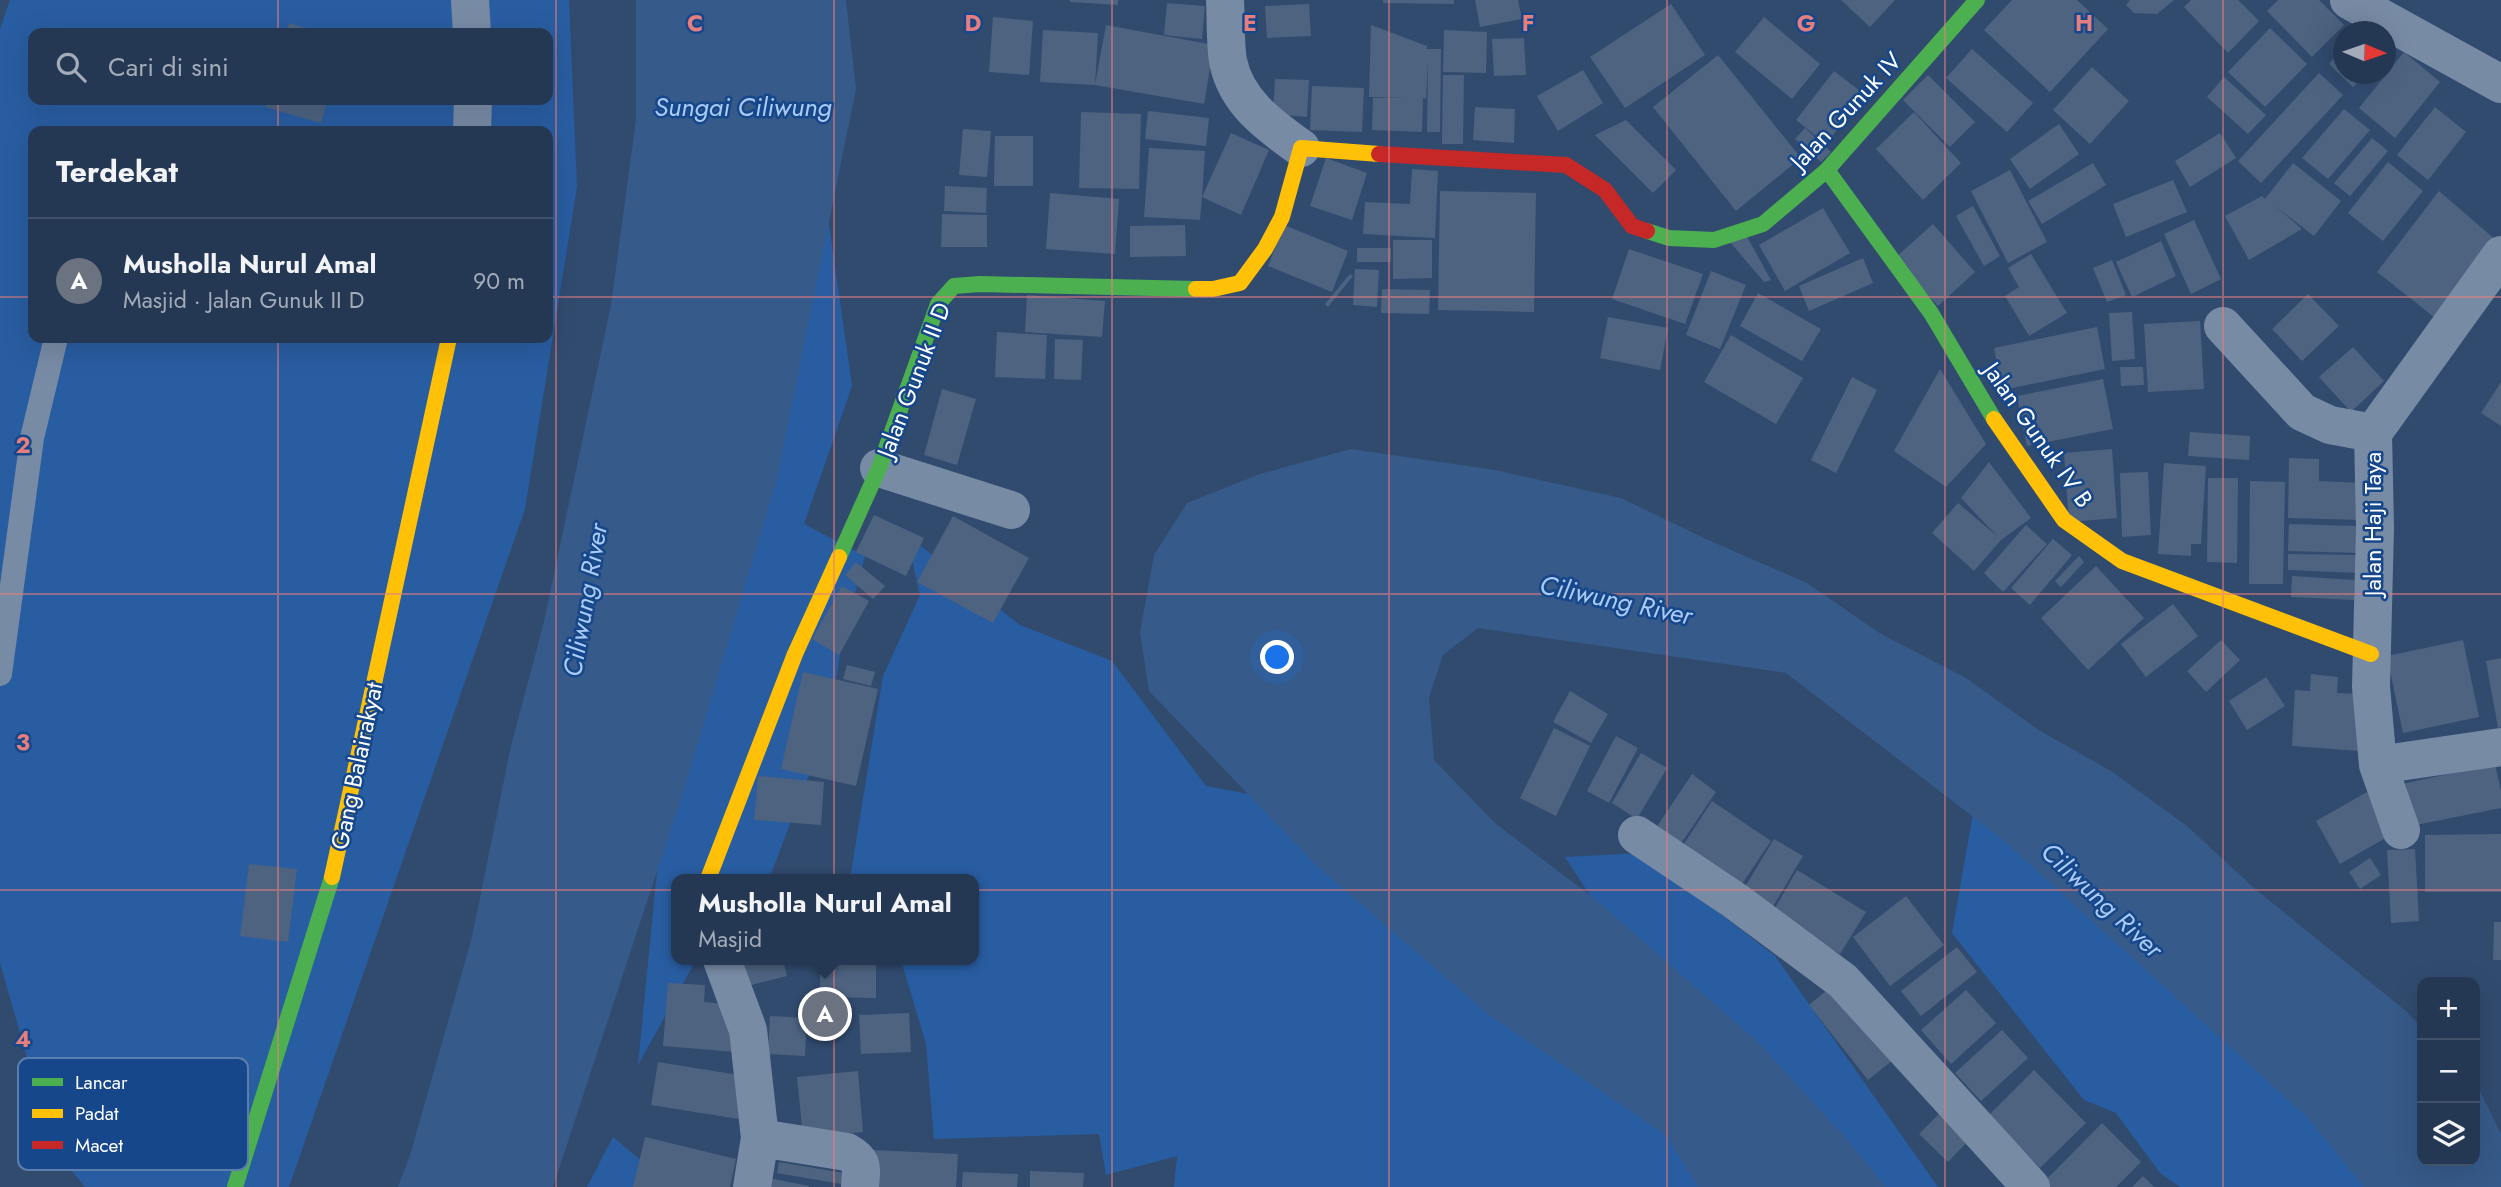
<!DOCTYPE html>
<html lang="id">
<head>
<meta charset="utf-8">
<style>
  body { margin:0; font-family:Jost,sans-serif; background:#31435d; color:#f1f3f6 }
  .controls { position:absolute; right:21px; bottom:21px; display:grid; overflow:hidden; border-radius:14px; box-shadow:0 7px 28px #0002 }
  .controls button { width:63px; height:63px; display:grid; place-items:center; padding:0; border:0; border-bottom:2px solid #42526a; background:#253853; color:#f1f3f6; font:35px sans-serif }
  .compass { position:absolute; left:2333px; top:21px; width:63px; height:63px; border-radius:50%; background:#253853; box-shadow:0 7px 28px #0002; rotate:92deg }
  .you { position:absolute; left:1278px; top:658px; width:24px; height:24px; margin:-18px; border:5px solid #fff; border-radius:50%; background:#1a73e8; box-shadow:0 0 0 10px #1a73e833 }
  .badge { display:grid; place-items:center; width:46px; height:46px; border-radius:50%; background:#b7c0cd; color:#fff; font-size:23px; font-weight:700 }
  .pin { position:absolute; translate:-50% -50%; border:4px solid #fff; box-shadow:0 2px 7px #0006 }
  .popup { position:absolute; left:671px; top:874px; width:308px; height:91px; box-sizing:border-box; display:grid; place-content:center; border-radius:14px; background:#253853; filter:drop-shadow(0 2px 5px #0005); font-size:23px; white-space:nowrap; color:#a3acb8 }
  .popup b { font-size:26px; color:#f1f3f6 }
  .popup::after { content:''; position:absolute; left:50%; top:100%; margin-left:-14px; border:14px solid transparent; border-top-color:#253853 }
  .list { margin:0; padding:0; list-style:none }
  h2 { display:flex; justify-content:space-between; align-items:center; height:91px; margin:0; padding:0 28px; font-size:30px }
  h2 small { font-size:23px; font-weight:400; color:#a3acb8 }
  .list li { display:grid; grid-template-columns:46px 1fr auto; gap:21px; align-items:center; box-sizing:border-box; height:126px; padding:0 28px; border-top:2px solid #42526a }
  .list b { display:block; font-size:26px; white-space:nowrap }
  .list p { margin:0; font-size:23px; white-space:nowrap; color:#a3acb8 }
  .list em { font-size:23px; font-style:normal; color:#a3acb8 }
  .icon { flex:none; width:38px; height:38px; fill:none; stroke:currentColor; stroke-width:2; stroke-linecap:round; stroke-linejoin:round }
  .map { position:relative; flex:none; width:2501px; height:1187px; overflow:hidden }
  .search { position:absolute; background:#253853; box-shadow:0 7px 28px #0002; left:28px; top:28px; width:525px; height:77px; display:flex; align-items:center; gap:18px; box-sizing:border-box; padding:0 24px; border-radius:14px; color:#a3acb8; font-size:26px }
  .panel { position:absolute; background:#253853; box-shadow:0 7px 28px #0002; left:28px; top:126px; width:525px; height:217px; border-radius:14px }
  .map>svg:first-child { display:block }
  .green { fill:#295da1; fill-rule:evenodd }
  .water { fill:#365a89 }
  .building { fill:#4d6380 }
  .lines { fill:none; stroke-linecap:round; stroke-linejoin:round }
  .lane { stroke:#788ba5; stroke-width:24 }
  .street { stroke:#788ba5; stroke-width:38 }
  .fast { stroke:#4caf50; stroke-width:16 }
  .slow { stroke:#ffc107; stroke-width:16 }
  .jam { stroke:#c62828; stroke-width:16 }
  .grid { fill:none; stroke:#e67e7e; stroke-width:2; stroke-opacity:0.55 }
  .labels { text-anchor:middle; stroke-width:5; stroke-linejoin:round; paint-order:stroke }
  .street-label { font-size:24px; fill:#fff; stroke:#16478a }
  .water-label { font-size:26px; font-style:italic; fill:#aacbf6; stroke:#16478a }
  .key { fill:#16478a; stroke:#5c7ead; stroke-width:2 }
  .key-label { font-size:19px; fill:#fff }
  .grid-label { font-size:23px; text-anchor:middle; font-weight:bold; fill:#e67e7e; stroke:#16478a; stroke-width:5; stroke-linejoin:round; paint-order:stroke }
</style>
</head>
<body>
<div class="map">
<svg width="2501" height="1187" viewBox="0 0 2501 1187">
  <rect width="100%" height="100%" fill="#314b6f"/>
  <!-- green -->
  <path class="green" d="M 10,0 L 569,0 L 577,187 L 525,509 L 289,1187 L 85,1187 L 53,1148 L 0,963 L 0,29 ZM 33,33 L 548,33 L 548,100 L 33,100 ZM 33,131 L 548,131 L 548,338 L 33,338 Z
    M 814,119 L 852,386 L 804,524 L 865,556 L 842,642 L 835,685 L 815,759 L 769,879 L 676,879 L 676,960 L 696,960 L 638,1065 L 661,831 Z
    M 906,534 L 1020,625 L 1112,661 L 1206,786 L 1254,795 L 1737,1187 L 1174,1187 L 1177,1156 L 1106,1175 L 1099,1134 L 934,1139 L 926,1044 L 901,960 L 974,960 L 974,879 L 850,879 L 883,676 L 920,595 Z
    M 1974,808 L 2383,1187 L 2180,1187 L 2160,1173 L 2116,1113 L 2084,1100 L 1952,933 Z
    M 1642,853 L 1775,956 L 1938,1187 L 1877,1187 L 1597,906 L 1565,857 Z
    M 613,1137 L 661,1177 L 659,1187 L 587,1187 Z"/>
  <!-- water -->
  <path class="water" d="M 636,0 L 846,0 L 856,89 L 776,482 L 685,786 L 553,1187 L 398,1187 L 411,1152 L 472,937 L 511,746 L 543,626 L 611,305 L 636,120 Z
    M 1351,449 L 1495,470 L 1621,498 L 1706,539 L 1807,583 L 1881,634 L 1966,678 L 2037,729 L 2111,771 L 2187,826 L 2254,888 L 2406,1011 L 2422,1028 L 2422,1161 L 2475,1161 L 2475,1083 L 2478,1087 L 2501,1134 L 2501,1187 L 2364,1187 L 2309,1119 L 2002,839 L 1786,673 L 1478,628 L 1443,655 L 1429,697 L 1434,760 L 1496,824 L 1595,899 L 1757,1041 L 1845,1137 L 1886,1187 L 1698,1187 L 1667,1136 L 1489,1015 L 1317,866 L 1149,691 L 1140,633 L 1154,555 L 1187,503 L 1260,474 Z"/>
  <!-- building -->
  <path class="building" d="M 1070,0 L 1118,0 L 1118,5 L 1070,2 Z
    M 1383,0 L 1454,0 L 1454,4 L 1383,3 Z
    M 1475,0 L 1518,0 L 1522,19 L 1480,27 Z
    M 1841,0 L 1895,0 L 1870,27 Z
    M 2012,0 L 2077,0 L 2108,29 L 2050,92 L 1984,30 Z
    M 2130,0 L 2174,0 L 2157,14 L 2134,13 L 2126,5 Z
    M 2191,0 L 2238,0 L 2259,21 L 2228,53 L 2184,7 Z
    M 2278,0 L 2319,0 L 2344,25 L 2312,57 L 2267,11 Z
    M 1167,3 L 1205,6 L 1202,39 L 1164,35 Z
    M 1309,4 L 1311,36 L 1267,38 L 1265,6 Z
    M 1671,4 L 1705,55 L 1625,108 L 1590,57 Z
    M 993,17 L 1033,21 L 1029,75 L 989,72 Z
    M 1764,17 L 1820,64 L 1792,99 L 1735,52 Z
    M 289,23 L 322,33 L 286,33 Z
    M 1106,25 L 1214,45 L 1204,104 L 1095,85 Z
    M 1371,25 L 1427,46 L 1427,49 L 1441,49 L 1440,132 L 1427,132 L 1428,62 L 1426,99 L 1423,98 L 1422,132 L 1372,130 L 1373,98 L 1406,98 L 1369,97 Z
    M 2270,28 L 2307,64 L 2265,107 L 2228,72 Z
    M 1043,30 L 1098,33 L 1095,85 L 1040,82 Z
    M 1444,30 L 1487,32 L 1486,73 L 1443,72 Z
    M 1524,38 L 1526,75 L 1494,76 L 1492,39 Z
    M 2343,48 L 2343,74 L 2366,74 L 2353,87 L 2329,64 Z
    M 1972,49 L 2033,103 L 2007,132 L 1946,78 Z
    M 2404,52 L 2440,82 L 2395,138 L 2359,108 Z
    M 1718,55 L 1801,158 L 1736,211 L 1653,107 Z
    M 2092,67 L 2129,101 L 2090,144 L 2053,110 Z
    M 1583,70 L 1603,103 L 1558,131 L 1537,96 Z
    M 1834,71 L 1864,94 L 1826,144 L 1796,120 Z
    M 2319,73 L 2343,95 L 2261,183 L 2238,161 Z
    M 1443,75 L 1464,75 L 1463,144 L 1442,144 Z
    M 1928,75 L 1975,122 L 1950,147 L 1903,100 Z
    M 2224,77 L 2266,115 L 2248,134 L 2207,97 Z
    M 1275,79 L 1309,80 L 1307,117 L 1273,114 Z
    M 1312,86 L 1364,88 L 1362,132 L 1310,130 Z
    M 267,100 L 328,100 L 321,123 L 265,107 Z
    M 1475,107 L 1515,109 L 1514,143 L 1473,140 Z
    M 2435,107 L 2466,132 L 2428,180 L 2397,155 Z
    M 2344,109 L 2370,130 L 2328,179 L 2302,158 Z
    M 1148,111 L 1209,118 L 1206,146 L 1145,139 Z
    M 1081,112 L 1141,114 L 1139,189 L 1079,188 Z
    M 1914,112 L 1961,163 L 1923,200 L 1876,149 Z
    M 1626,120 L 1676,170 L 1653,193 L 1595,135 Z
    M 2059,124 L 2079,154 L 2030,189 L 2010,159 Z
    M 1805,128 L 1831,152 L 1821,162 L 1795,139 Z
    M 963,129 L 991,131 L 987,177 L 959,175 Z
    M 1231,133 L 1269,150 L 1241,215 L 1202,197 L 1200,220 L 1144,217 L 1149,148 L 1205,151 L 1202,197 Z
    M 2220,133 L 2236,158 L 2190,187 L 2175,161 Z
    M 995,136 L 1033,136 L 1033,186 L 994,186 Z
    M 2372,138 L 2388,151 L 2350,196 L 2334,183 Z
    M 1326,158 L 1367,173 L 1352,220 L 1310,206 Z
    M 2388,162 L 2423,191 L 2383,241 L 2348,213 Z
    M 2093,163 L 2106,185 L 2042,224 L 2028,201 Z
    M 2293,163 L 2341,201 L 2314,236 L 2275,206 L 2302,229 L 2249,260 L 2225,216 L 2262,196 L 2265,199 Z
    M 1412,169 L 1438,171 L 1435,238 L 1363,234 L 1365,202 L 1410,204 Z
    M 2010,170 L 2047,242 L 2008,263 L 1971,191 Z
    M 2173,180 L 2187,212 L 2126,237 L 2113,204 Z
    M 945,186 L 987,188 L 986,213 L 944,211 Z
    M 1440,191 L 1536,193 L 1534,312 L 1438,310 Z
    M 2439,191 L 2497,241 L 2439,321 L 2377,272 Z
    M 1050,193 L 1119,199 L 1115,254 L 1046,249 Z
    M 1973,206 L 2000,256 L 1984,266 L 1956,216 Z
    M 1823,208 L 1850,253 L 1785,291 L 1759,245 Z
    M 942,214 L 987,215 L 987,247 L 941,247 Z
    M 2194,220 L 2221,279 L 2191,294 L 2164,234 Z
    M 1933,224 L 1975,272 L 1938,306 L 1895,258 Z
    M 1185,225 L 1186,256 L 1130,257 L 1130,226 Z
    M 1284,225 L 1348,251 L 1332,292 L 1268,266 Z
    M 1745,233 L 1771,280 L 1764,282 L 1730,242 Z
    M 1393,240 L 1432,240 L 1432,278 L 1393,279 Z
    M 2161,241 L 2176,276 L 2132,297 L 2116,262 Z
    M 1357,248 L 1391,248 L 1391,262 L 1357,262 Z
    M 1629,249 L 1703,274 L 1685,324 L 1612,299 Z
    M 2031,254 L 2067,313 L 2029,336 L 2005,296 L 2019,287 L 2008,268 Z
    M 1863,258 L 1873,283 L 1809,311 L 1799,286 Z
    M 2112,260 L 2126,295 L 2107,302 L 2093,268 Z
    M 1355,269 L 1379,270 L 1377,307 L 1353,305 Z
    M 1711,271 L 1746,285 L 1720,349 L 1686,335 Z
    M 1350,274 L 1353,276 L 1328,307 L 1325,304 Z
    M 1382,289 L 1430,290 L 1429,314 L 1381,313 Z
    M 1758,293 L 1821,329 L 1802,361 L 1740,326 Z
    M 2308,294 L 2339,326 L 2302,361 L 2272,329 Z
    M 1027,295 L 1105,301 L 1102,337 L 1025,332 Z
    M 2132,312 L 2135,359 L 2112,361 L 2109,313 Z
    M 1608,317 L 1668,328 L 1660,370 L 1600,358 Z
    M 2200,321 L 2204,389 L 2148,392 L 2144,324 Z
    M 2097,327 L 2105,369 L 2002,390 L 1994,348 Z
    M 997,332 L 1047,335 L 1045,379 L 995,377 Z
    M 1731,335 L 1803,378 L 1776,424 L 1704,382 Z
    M 1055,339 L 1083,340 L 1081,380 L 1054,379 Z
    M 2353,347 L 2384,381 L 2351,412 L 2319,377 Z
    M 2120,367 L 2143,367 L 2144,385 L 2121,386 Z
    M 1940,369 L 1986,444 L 1946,487 L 1894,451 Z
    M 1852,377 L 1877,390 L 1836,473 L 1811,460 Z
    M 2103,379 L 2113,429 L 2027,446 L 2017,396 Z
    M 2501,382 L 2501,426 L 2481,413 Z
    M 942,389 L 976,399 L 957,465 L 924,455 Z
    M 2190,432 L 2250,436 L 2249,460 L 2188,456 Z
    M 2112,449 L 2117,518 L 2069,522 L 2064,453 Z
    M 2289,458 L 2319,459 L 2319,481 L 2364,483 L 2362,520 L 2288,518 Z
    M 1989,462 L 2031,518 L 2001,540 L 1974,571 L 1932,533 L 1958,503 L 1998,537 L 1961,498 Z
    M 2164,463 L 2206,466 L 2201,544 L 2191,544 L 2191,556 L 2158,554 Z
    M 2148,472 L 2151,535 L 2122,537 L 2120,473 Z
    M 2208,478 L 2238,478 L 2237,563 L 2207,562 Z
    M 2250,481 L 2285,482 L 2283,584 L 2249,584 Z
    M 874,515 L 924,538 L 906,576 L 856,552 Z
    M 953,516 L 1029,558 L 993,623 L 917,582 Z
    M 2289,524 L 2359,526 L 2359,553 L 2288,551 Z
    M 2026,525 L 2047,544 L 2003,592 L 1984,573 Z
    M 2053,539 L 2072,555 L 2030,605 L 2011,588 Z
    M 2288,554 L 2359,555 L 2358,573 L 2288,570 Z
    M 2079,556 L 2084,562 L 2061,587 L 2055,581 Z
    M 856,562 L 885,586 L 873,599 L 845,575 Z
    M 2096,566 L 2144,618 L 2088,670 L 2041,618 Z
    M 2292,576 L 2355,580 L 2354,600 L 2291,597 Z
    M 842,586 L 869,601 L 839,655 L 812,639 Z
    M 2173,604 L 2198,636 L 2146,677 L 2121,644 Z
    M 2221,640 L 2240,660 L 2206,692 L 2187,671 Z
    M 2463,640 L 2479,717 L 2403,733 L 2387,656 Z
    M 2501,658 L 2501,727 L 2498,728 L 2486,661 Z
    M 847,665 L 875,672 L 871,686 L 843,679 Z
    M 803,672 L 878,689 L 856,786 L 781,769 Z
    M 2311,674 L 2338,677 L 2337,693 L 2363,694 L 2359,751 L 2292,746 L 2295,690 L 2310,691 Z
    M 2266,677 L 2285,706 L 2247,730 L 2229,701 Z
    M 1570,691 L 1608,714 L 1591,743 L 1553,722 Z
    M 1554,728 L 1590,746 L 1556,816 L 1520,798 Z
    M 1616,736 L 1638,748 L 1609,803 L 1587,791 Z
    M 1641,753 L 1667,768 L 1637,819 L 1612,803 Z
    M 2495,764 L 2501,791 L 2501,808 L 2411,826 L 2402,784 Z
    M 1692,774 L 1716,792 L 1680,845 L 1656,828 Z
    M 758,776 L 824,782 L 821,825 L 754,820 Z
    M 2367,792 L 2391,835 L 2340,864 L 2316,821 Z
    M 1712,801 L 1771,841 L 1740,887 L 1682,847 Z
    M 2501,834 L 2501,892 L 2425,892 L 2425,835 Z
    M 1774,839 L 1803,856 L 1769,913 L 1740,895 Z
    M 2415,849 L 2419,921 L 2391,923 L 2387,850 Z
    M 2370,858 L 2381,875 L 2360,889 L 2349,872 Z
    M 249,864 L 297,869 L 288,942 L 240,936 Z
    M 1797,870 L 1866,912 L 1840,954 L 1772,913 Z
    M 1906,896 L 1944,945 L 1890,986 L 1853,937 Z
    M 2494,922 L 2501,922 L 2501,960 L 2493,960 Z
    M 1957,947 L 1977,972 L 1921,1016 L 1901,991 Z
    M 737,960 L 783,960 L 787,976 L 743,987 Z
    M 820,960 L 876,960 L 876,998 L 820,997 Z
    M 1838,981 L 1898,1056 L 1868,1080 L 1809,1005 Z
    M 668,983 L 705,985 L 704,1002 L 740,1005 L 735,1052 L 663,1046 Z
    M 1966,990 L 1996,1023 L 1951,1064 L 1921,1030 Z
    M 839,1003 L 842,1020 L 810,1026 L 807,1009 Z
    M 909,1013 L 911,1052 L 861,1054 L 859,1015 Z
    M 770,1016 L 807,1018 L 805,1056 L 768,1054 Z
    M 2002,1030 L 2028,1058 L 1981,1101 L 1955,1073 Z
    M 658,1062 L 751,1077 L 745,1120 L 651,1105 Z
    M 2034,1070 L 2086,1123 L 2040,1168 L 1989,1115 Z
    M 858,1071 L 863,1132 L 803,1137 L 797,1077 Z
    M 1941,1112 L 1969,1140 L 1948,1162 L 1919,1134 Z
    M 2102,1123 L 2141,1162 L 2116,1187 L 2047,1187 L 2043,1183 Z
    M 645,1137 L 736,1159 L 730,1187 L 633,1187 Z
    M 873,1150 L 958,1154 L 956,1187 L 872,1187 Z
    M 779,1162 L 849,1174 L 847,1185 L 777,1173 Z
    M 1030,1171 L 1084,1173 L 1083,1187 L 1030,1187 Z
    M 963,1172 L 1018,1174 L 1017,1187 L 962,1187 Z
    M 2143,1176 L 2154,1187 L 2132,1187 Z
    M 769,1178 L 809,1186 L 809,1187 L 767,1187 Z"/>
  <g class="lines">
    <!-- lane -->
    <path class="lane" d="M 0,674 L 32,438 L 56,338"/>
    <!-- street -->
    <path class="street" d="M 470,0 L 472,33
      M 1225,0 C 1226,20 1225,42 1228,61 C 1236,102 1269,125 1301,148
      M 2349,0 L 2501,84
      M 472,131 L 473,100
      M 2223,326 L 2302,412 L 2330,425 L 2373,433
      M 879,468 L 1011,510
      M 2378,765 L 2501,747
      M 2401,830 L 2378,765 L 2371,687 L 2375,528 L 2373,433 L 2501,255
      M 1637,835 L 1734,900 L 1843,981 L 2031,1187
      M 722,960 L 748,1030 L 760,1138 L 752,1187
      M 760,1138 L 847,1152 C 865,1162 861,1168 860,1187"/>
    <!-- fast -->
    <path class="fast" d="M 1827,170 L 1931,313 L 1994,419
      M 1647,231 L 1669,238 L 1714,240 L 1763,224 L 1827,170 L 1977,0
      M 839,557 L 879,468 L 938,304 L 954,286 L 980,284 L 1196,289
      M 235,1187 L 332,877"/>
    <!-- slow -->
    <path class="slow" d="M 1196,289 L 1213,289 L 1240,283 L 1265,249 L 1282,217 L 1301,148 L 1379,154
      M 1994,419 L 2064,520 L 2122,561 L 2371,654
      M 332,877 L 449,338
      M 708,879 L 795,654 L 839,557"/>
    <!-- jam -->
    <path class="jam" d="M 1379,154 L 1566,165 L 1605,190 L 1632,226 L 1647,231"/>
  </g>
  <!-- grid -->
  <path class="grid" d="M 278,0 L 278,33M 556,0 L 556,1187M 834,0 L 834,1187M 1112,0 L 1112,1187M 1389,0 L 1389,1187M 1667,0 L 1667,1187M 1945,0 L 1945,1187M 2223,0 L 2223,1187M 278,100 L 278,131M 0,297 L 33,297M 548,297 L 2501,297M 278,338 L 278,1187M 0,594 L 2501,594M 0,890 L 2501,890"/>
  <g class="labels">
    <!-- street labels -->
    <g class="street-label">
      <text transform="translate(1846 111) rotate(-47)" y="8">Jalan Gunuk IV</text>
      <text transform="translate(914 380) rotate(-69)" y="8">Jalan Gunuk II D</text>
      <text transform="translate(2038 435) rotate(55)" y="8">Jalan Gunuk IV B</text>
      <text transform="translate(2373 524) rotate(-90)" y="8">Jalan Haji Taya</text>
      <text transform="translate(357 766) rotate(-78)" y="8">Gang Balairakyat</text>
    </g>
    <!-- water labels -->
    <g class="water-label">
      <text x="743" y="116">Sungai Ciliwung</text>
      <text transform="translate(585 600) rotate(-80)" y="9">Ciliwung River</text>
      <text transform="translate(1616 600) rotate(12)" y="9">Ciliwung River</text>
      <text transform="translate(2102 900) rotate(43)" y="9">Ciliwung River</text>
    </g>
  </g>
  <!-- legend -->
  <rect x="18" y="1058" width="230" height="112" rx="10" class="key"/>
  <rect x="32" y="1078" width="31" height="8" fill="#4caf50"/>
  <rect x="32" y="1109" width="31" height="9" fill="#ffc107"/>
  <rect x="32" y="1141" width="31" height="8" fill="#c62828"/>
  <g class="key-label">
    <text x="75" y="1089">Lancar</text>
    <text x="75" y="1120">Padat</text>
    <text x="75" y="1152">Macet</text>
  </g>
  <g class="grid-label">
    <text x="695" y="31">C</text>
    <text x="973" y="31">D</text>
    <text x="1250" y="31">E</text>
    <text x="1528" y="31">F</text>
    <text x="1806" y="31">G</text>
    <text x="2084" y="31">H</text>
    <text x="23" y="453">2</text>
    <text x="23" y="750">3</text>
    <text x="23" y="1047">4</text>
  </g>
</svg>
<div class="controls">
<button>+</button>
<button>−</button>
<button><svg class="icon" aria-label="layers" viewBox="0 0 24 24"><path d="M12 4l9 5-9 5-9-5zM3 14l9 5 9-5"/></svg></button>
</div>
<svg class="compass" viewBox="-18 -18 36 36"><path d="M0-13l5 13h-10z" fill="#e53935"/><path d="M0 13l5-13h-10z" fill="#a3acb8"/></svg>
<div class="you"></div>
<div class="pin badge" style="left:825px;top:1014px;background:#6b7280">A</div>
<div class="popup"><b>Musholla Nurul Amal</b>Masjid</div>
<div class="search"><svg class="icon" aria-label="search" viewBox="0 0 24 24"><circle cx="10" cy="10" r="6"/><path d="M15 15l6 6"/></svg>Cari di sini</div>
<section class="panel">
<h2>Terdekat<small></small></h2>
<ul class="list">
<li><span class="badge" style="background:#6b7280">A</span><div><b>Musholla Nurul Amal</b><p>Masjid · Jalan Gunuk II D</p></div><em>90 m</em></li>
</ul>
</section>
</div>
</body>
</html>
